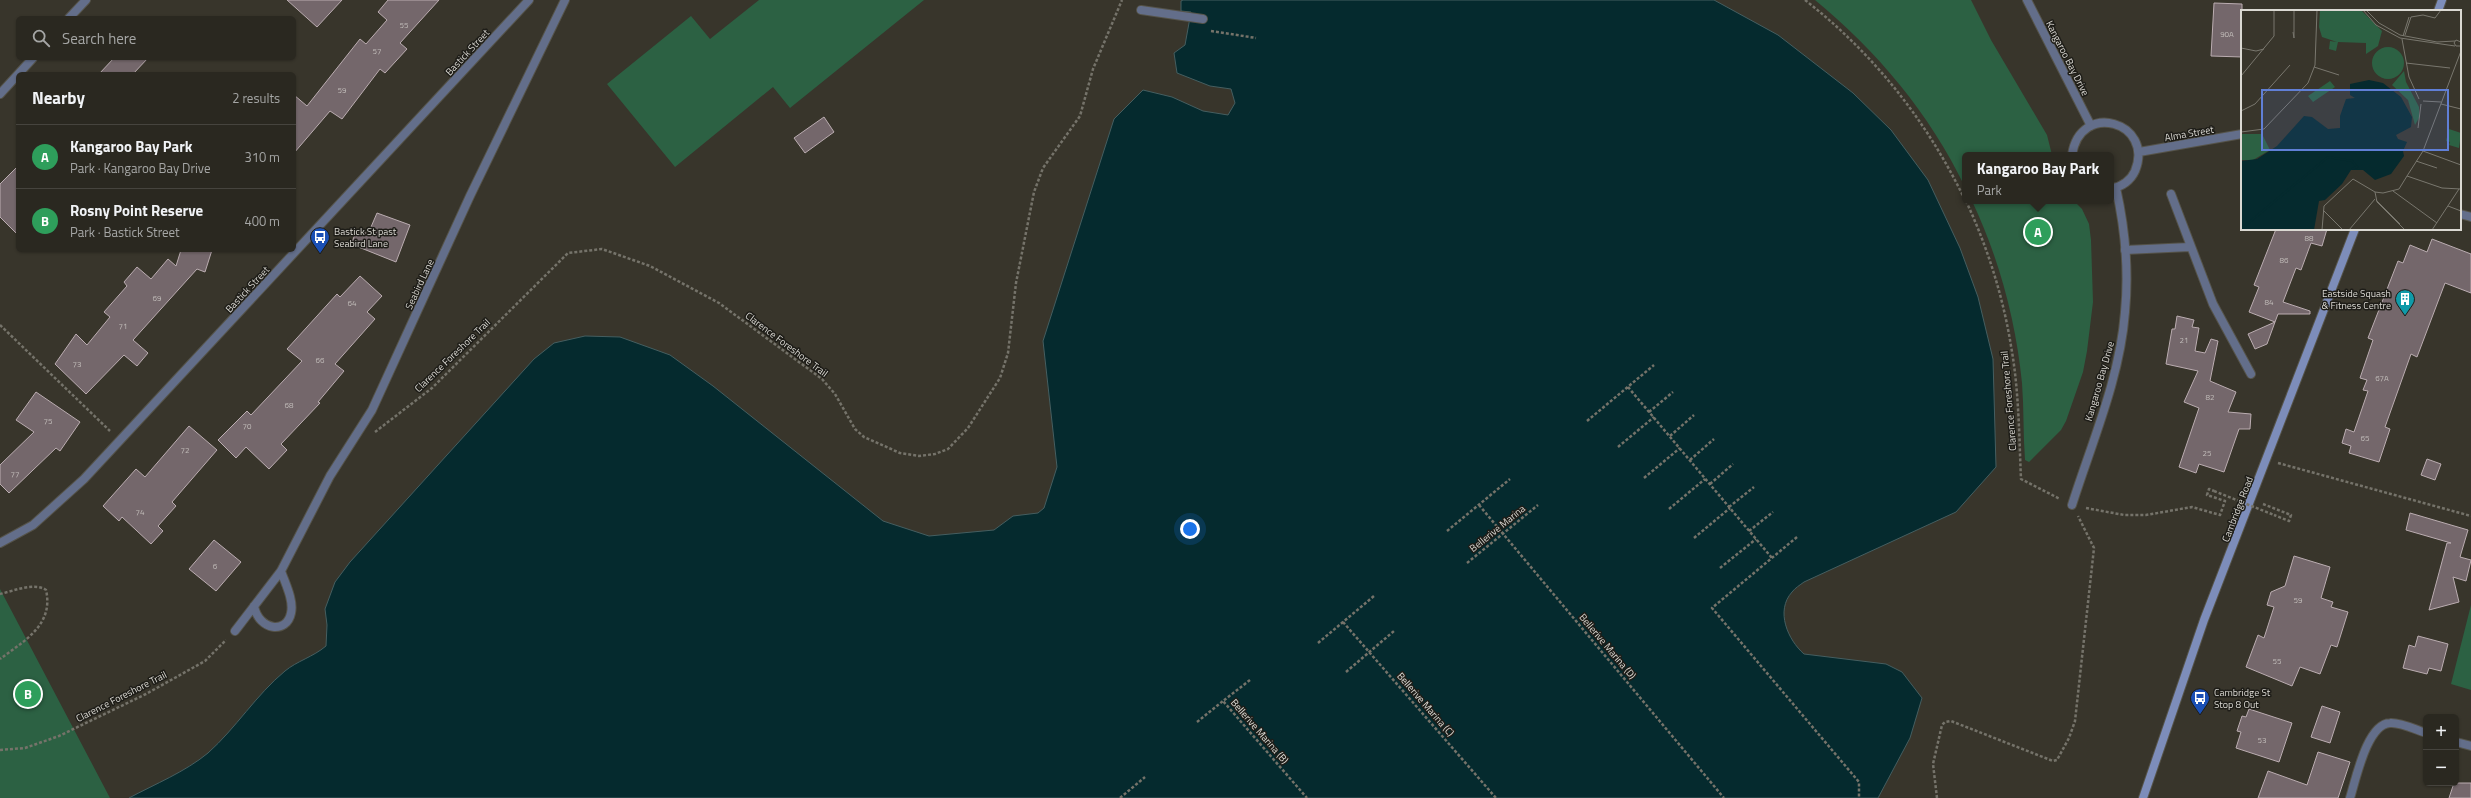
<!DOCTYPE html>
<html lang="en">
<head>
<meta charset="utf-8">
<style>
  body { margin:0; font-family:"Titillium Web",sans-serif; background:#323029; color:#f1f3f6 }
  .controls { position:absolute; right:12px; bottom:12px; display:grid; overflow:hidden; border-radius:6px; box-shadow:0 1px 3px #0004 }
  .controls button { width:36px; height:36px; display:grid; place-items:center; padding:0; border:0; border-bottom:1px solid #46443e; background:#2a2820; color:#f1f3f6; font:20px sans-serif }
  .you { position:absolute; left:1190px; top:529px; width:14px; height:14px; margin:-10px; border:3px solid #fff; border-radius:50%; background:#1a73e8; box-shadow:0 0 0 6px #1a73e833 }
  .badge { display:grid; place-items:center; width:26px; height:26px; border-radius:50%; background:#c5bc3d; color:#fff; font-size:13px; font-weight:700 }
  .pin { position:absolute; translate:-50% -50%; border:2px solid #fff; box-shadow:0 1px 4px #0006 }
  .popup { position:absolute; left:1962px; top:152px; width:152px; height:52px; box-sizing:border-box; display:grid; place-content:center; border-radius:6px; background:#2a2820; filter:drop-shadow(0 1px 3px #0005); font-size:13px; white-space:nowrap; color:#a5a6a5 }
  .popup b { font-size:15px; color:#f1f3f6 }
  .popup::after { content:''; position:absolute; left:50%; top:100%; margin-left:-8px; border:8px solid transparent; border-top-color:#2a2820 }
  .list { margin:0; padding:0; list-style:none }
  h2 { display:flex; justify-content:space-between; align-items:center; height:52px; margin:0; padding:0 16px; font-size:17px }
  h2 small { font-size:13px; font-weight:400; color:#a5a6a5 }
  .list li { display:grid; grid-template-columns:26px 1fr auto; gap:12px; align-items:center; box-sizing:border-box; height:64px; padding:0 16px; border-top:1px solid #46443e }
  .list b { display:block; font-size:15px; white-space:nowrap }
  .list p { margin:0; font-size:13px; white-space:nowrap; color:#a5a6a5 }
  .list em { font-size:13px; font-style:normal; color:#a5a6a5 }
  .icon { flex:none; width:22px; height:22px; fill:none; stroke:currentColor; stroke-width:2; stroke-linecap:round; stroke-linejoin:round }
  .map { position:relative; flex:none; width:2471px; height:798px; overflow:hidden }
  .search { position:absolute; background:#2a2820; box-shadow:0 1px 3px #0004; left:16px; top:16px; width:280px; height:44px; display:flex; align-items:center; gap:10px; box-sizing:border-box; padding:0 14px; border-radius:6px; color:#a5a6a5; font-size:15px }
  .panel { position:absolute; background:#2a2820; box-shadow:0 1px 3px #0004; left:16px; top:72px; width:280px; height:180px; border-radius:6px }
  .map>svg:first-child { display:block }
  .green { fill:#2c6143 }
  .water { fill:#052a2e; stroke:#455e60 }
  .building { fill:#74676b; stroke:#bbadb1 }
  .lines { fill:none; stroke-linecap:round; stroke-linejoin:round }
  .service-casing { stroke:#555349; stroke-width:10 }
  .minor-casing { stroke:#555349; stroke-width:10 }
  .secondary-casing { stroke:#555349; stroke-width:10 }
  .path { stroke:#75736a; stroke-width:2.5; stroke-dasharray:3 2; stroke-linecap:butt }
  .service { stroke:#636e8a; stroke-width:8 }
  .minor { stroke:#636e8a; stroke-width:8 }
  .secondary { stroke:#7d8dba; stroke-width:8 }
  .path-bridge { stroke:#75736a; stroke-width:2.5; stroke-dasharray:3 2; stroke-linecap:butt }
  .labels { text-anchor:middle; stroke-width:3; stroke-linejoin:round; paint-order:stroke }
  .number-label { font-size:8px; fill:#c1bcb9 }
  .street-label { font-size:10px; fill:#dbd9d3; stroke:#1e1d18 }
  .poi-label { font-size:10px; fill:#dbd9d3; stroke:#1e1d18; text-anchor:start }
  .inset-river { fill:none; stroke:#052a2e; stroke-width:2 }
  .inset-road { fill:none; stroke:#79776e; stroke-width:1 }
  .view { fill:#607fd6; fill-opacity:0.15; stroke:#607fd6; stroke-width:2 }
  .inset-edge { fill:none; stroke:#dbd9d3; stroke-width:2 }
</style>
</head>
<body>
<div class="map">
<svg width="2471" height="798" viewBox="0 0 2471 798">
  <rect width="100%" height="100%" fill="#38352b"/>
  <!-- green -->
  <path class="green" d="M 759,0 L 924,0 L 790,108 L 773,87 L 675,167 L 607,84 L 691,16 L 710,39 Z
    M 1815,0 L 1971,0 L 1991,40 L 2047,135 L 2052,155 L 1965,155 L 1965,187 C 1930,114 1877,51 1815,0 Z
    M 1972,201 L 2074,201 L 2082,209 L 2089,224 L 2091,240 L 2093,302 L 2087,351 L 2083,372 L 2066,421 L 2061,430 L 2029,462 L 2025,460 C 2023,434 2024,409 2022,383 C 2016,321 1999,258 1972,201 Z
    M 0,589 L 110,798 L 0,798 Z
    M 2471,605 L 2471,690 L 2451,684 Z"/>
  <!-- water -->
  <path class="water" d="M 1183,0 L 1714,0 L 1778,35 L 1853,93 L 1891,130 L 1928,180 L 1960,248 L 1978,297 L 1993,359 L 1996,467 L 1956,512 L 1804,582 C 1800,585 1795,588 1792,592 C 1775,611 1788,640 1804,654 L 1886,664 L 1902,672 L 1922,698 L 1910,738 L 1878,798 L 129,798 C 155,784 185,772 208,753 C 236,728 256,695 285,671 C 297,661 313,657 326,646 L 327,625 L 325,609 L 335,582 L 350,562 L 534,359 L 554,343 L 585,336 L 620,337 L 670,355 L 713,386 L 883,521 L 929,536 L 994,530 L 1013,516 L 1038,513 L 1044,508 L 1057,467 L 1043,341 L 1114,119 L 1143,90 L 1172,97 L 1203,111 L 1228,115 L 1235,103 L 1231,89 L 1210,86 L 1177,73 L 1174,53 L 1185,45 L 1191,12 L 1181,11 L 1181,1 Z"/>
  <!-- building -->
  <path class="building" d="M 287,0 L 342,0 L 317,27 Z
    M 388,0 L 439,0 L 400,43 L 407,49 L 385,73 L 380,69 L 342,119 L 330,111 L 294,153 L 294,95 L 307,106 L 360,39 L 366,44 L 387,20 L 378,12 Z
    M 2214,3 L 2242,4 L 2242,57 L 2211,56 Z
    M 114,58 L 148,58 L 133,74 L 99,74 Z
    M 824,117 L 834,132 L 805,153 L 794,138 Z
    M 18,166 L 18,235 L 0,217 L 0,184 Z
    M 377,213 L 410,225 L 396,262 L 351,244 L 357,230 L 368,234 Z
    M 2276,229 L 2327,229 L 2322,246 L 2311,243 L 2301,270 L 2296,268 L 2283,302 L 2310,311 L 2310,314 L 2278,314 L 2275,322 L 2249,312 L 2259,287 L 2254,285 Z
    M 2432,239 L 2471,254 L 2471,293 L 2445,283 L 2417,357 L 2411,354 L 2385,427 L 2390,429 L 2379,462 L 2349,453 L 2351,446 L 2342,443 L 2346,429 L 2354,432 L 2368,391 L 2363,390 L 2367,380 L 2360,378 L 2373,340 L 2368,338 L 2398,261 L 2403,263 L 2410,245 L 2427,252 Z
    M 181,250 L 212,250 L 205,272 L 197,269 L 133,340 L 148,353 L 137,366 L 124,355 L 86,394 L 55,364 L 76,334 L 87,345 L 110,317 L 104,312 L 127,286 L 124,282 L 137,267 L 151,279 L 168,259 L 176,266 Z
    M 360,276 L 382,296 L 367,312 L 375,319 L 335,364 L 344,371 L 318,402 L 320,403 L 281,444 L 287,450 L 269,469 L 246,447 L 236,458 L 218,440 L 247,411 L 251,415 L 302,361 L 287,349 L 337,294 L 340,297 Z
    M 2177,316 L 2194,320 L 2192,327 L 2199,328 L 2195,351 L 2205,353 L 2211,339 L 2218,341 L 2210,381 L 2236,392 L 2228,412 L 2251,414 L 2250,429 L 2239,429 L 2224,472 L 2199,464 L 2196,473 L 2179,467 L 2199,408 L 2184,402 L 2198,371 L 2166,364 L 2172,329 L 2175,329 Z
    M 2275,322 L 2267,344 L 2255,349 L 2248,334 Z
    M 36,392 L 80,422 L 60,451 L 56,448 L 9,493 L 0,484 L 0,465 L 34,432 L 16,420 Z
    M 189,426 L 217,450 L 172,502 L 176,506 L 158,526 L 163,531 L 151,544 L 122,517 L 119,521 L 103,506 L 136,469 L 145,477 Z
    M 2427,459 L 2441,464 L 2435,480 L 2421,475 Z
    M 2410,513 L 2468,530 L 2460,557 L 2471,560 L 2466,581 L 2453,577 L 2459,602 L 2429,610 L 2447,543 L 2451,543 L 2406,530 Z
    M 214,540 L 241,562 L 216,591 L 189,569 Z
    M 2294,556 L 2330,567 L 2321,598 L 2333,602 L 2331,607 L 2348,612 L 2337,647 L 2331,645 L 2320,674 L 2300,667 L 2292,686 L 2246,667 L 2258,635 L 2264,638 L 2274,607 L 2267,605 L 2271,592 L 2285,586 Z
    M 2418,636 L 2448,644 L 2441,671 L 2429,668 L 2427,674 L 2403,668 L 2409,645 L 2415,647 Z
    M 2322,706 L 2340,712 L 2330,743 L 2311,737 Z
    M 2249,709 L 2292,723 L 2279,762 L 2236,748 L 2241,732 L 2237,731 L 2242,716 L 2246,717 Z
    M 2318,752 L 2350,762 L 2338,798 L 2258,798 L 2268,771 L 2307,785 Z
    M 2454,783 L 2471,783 L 2471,798 L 2449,798 Z"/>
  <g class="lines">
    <defs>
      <path id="service" d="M 1141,10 L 1203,19
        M 2171,194 L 2213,304 L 2251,374
        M 2125,250 L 2190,247
        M 254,606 C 259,631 287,634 291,613 C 294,600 285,583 281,571
        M 235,631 L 281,571 L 330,476 L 372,410 L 470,196 L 565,0
        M 2456,742 L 2471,746
        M 2350,798 C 2356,779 2367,724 2390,723 C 2401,722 2416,730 2426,733"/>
      <path id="minor" d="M 2027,0 L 2091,126
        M 69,18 L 86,0
        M 0,94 L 33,58
        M 2139,152 L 2242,134
        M 2072,155 C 2080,100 2155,122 2135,171 C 2131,180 2122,187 2112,188
        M 2460,214 L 2471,217
        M 2072,505 C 2092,442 2120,378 2125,312 C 2129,270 2125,228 2116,188
        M 0,543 L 33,525 L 84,479 L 529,0"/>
      <path id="secondary" d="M 2438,11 L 2442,0
        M 2143,798 L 2204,620 L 2355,229"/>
    </defs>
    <!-- service casing -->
    <use href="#service" class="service-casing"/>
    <!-- minor casing -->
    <use href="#minor" class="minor-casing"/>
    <!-- secondary casing -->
    <use href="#secondary" class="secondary-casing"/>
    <!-- path -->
    <path class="path" d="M 1805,0 C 1874,54 1927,121 1965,200
      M 1211,31 L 1256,38
      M 1966,201 C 1987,246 2003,296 2011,346 C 2019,390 2019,435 2021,479 L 2060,499
      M 0,325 L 110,431
      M 1628,387 L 1772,558
      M 1649,412 L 1673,392
      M 1587,421 L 1654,365
      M 375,432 L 432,388 L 568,253 L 602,249 L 650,266 L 719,303 L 822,379 L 835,394 L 855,429 L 864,437 L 900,453 L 919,456 L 935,454 L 948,449 L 968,428 L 1000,378 L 1008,353 L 1016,283 L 1034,192 L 1043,168 L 1080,116 L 1093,69 L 1122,0
      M 1670,436 L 1694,415
      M 1618,447 L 1654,417
      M 1690,460 L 1714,439
      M 2278,463 L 2471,516
      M 1644,478 L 1680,448
      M 1710,484 L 1733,464
      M 2263,504 L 2291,515 L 2289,521 L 2274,515
      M 1479,505 L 1724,798
      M 1729,507 L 1754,487
      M 2086,508 L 2124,515 L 2146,515 L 2192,507 L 2220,515 L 2225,501 L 2207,495 L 2209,489 L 2214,491
      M 1669,509 L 1705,479
      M 1447,531 L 1510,479
      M 1749,531 L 1773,512
      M 1797,537 L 1712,608 L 1859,782 L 1859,798
      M 1694,538 L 1730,508
      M 1467,563 L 1538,505
      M 1720,568 L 1756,539
      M 0,594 C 13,591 35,582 46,590 C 54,625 24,641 0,659
      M 1343,622 L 1496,798
      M 1318,643 L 1374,596
      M 1346,672 L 1394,631
      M 1250,680 L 1223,701 L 1307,798
      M 1197,722 L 1223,701
      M 0,750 L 25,748 L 59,736 L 146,694 L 205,661 L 226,640
      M 1120,798 L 1145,777
      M 1937,798 L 1933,764 L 1942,725 L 1945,722 L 1951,721 L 2053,761 L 2057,760 L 2069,738 L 2075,721 L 2094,548 L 2078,516"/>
    <!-- service -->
    <use href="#service" class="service"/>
    <!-- minor -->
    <use href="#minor" class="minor"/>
    <!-- secondary -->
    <use href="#secondary" class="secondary"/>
    <!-- path-bridge -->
    <path class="path-bridge" d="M 2214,491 L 2274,515"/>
  </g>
  <!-- icons -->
  <defs>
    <symbol id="bus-pin" viewBox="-11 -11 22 30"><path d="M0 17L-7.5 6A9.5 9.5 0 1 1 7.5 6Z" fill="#1a4fb4" stroke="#1e1d18"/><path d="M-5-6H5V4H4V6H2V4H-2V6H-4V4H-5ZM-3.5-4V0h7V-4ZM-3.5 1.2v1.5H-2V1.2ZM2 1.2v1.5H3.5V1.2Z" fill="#fff"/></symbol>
    <symbol id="building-pin" viewBox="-11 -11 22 30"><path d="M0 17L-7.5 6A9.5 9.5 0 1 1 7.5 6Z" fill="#0f9aa8" stroke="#1e1d18"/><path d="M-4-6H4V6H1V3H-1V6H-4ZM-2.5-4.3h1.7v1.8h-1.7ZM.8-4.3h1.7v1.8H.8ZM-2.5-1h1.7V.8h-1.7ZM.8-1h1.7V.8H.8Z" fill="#fff"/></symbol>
  </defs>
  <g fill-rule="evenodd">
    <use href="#bus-pin" x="309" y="226" width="22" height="30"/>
    <use href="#building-pin" x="2394" y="288" width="22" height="30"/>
    <use href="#bus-pin" x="2189" y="687" width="22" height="30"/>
  </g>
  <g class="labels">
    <!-- number labels -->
    <g class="number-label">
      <text x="404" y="28">55</text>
      <text x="2227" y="37">90A</text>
      <text x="377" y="54">57</text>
      <text x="342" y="93">59</text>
      <text x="2309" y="241">88</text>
      <text x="2284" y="263">86</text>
      <text x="157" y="301">69</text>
      <text x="2269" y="305">84</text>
      <text x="352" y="306">64</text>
      <text x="123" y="329">71</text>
      <text x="2184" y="343">21</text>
      <text x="320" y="363">66</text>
      <text x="77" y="367">73</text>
      <text x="2382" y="381">67A</text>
      <text x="2210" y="400">82</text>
      <text x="289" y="408">68</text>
      <text x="48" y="424">75</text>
      <text x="247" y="429">70</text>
      <text x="2365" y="441">65</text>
      <text x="185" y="453">72</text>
      <text x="2207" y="456">25</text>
      <text x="15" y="477">77</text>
      <text x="140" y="515">74</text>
      <text x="215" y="569">6</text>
      <text x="2298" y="603">59</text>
      <text x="2277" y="664">55</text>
      <text x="2262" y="743">53</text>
    </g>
    <!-- street labels -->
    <g class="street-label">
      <text transform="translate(467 52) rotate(-47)" y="4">Bastick Street</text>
      <text transform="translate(2068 58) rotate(63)" y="4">Kangaroo Bay Drive</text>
      <text transform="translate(2189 133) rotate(-10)" y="4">Alma Street</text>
      <text transform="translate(419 284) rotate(-65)" y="4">Seabird Lane</text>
      <text transform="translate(247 289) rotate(-47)" y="4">Bastick Street</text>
      <text transform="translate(787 344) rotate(37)" y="4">Clarence Foreshore Trail</text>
      <text transform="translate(452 355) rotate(-44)" y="4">Clarence Foreshore Trail</text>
      <text transform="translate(2099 381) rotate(-74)" y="4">Kangaroo Bay Drive</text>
      <text transform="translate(2008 401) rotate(-95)" y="4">Clarence Foreshore Trail</text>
      <text transform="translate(2237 509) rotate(-69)" y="4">Cambridge Road</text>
      <text transform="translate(1497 528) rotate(-39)" y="4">Bellerive Marina</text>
      <text transform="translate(1608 646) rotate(50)" y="4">Bellerive Marina (D)</text>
      <text transform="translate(121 696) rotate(-27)" y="4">Clarence Foreshore Trail</text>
      <text transform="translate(1426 704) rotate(49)" y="4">Bellerive Marina (C)</text>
      <text transform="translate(1260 731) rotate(49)" y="4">Bellerive Marina (B)</text>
    </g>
    <!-- poi labels -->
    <g class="poi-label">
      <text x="334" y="235">Bastick St past<tspan x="334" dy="12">Seabird Lane</tspan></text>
      <text x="2391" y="297" text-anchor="end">Eastside Squash<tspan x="2391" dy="12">&amp; Fitness Centre</tspan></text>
      <text x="2214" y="696">Cambridge St<tspan x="2214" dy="12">Stop 8 Out</tspan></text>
    </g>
  </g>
  <!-- overview -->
  <g transform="translate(2241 10)">
    <rect width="220" height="220" fill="#38352b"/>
    <path d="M 79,0 L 120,0 L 141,21 L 137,36 L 125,44 L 125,33 L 97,32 L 95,41 L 88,39 L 89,31 L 96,32 L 81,27 L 78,17 ZM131 53a16 16 0 1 1 32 0a16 16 0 1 1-32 0ZM 163,61 L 165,72 L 178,97 L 178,108 L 174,115 L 167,90 L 151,75 ZM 89,71 L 94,77 L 72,92 L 67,86 ZM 208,119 L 220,123 L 218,138 L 208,135 L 209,132 L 205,131 ZM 0,124 L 21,124 L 29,140 L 12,150 L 0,150 Z" fill="#2c6143"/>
    <path d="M 128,70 L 142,73 L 160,87 L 171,107 L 170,117 L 155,125 L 157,129 L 166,132 L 162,141 L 163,146 L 150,164 L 134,170 L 122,160 L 110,160 L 101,174 L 84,190 L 78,191 L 73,220 L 0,220 L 0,151 L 16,149 L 36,136 L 63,106 L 71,107 L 87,119 L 99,118 L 99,106 L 105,89 L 114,88 L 109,85 L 109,74 Z" fill="#052a2e"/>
    <path class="inset-river" d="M 0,219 L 87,147 L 111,151 L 116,157 L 111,159"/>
    <path class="inset-road" d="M 122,0 L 135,15 L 159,28 L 214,36M 125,0 L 138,13 L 159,25 L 196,32 L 214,31M 170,7 L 182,5 L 194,8 L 200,0M 52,22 L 53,28 L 53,0M 164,25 L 170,7M 162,26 L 168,7M 161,29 L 168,67 L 178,89M 220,32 L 215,30 L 213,33 L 215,36 L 220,36M 0,38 L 15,41 L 23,39M 220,41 L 182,141 L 166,166 L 201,178 L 220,179M 165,53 L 209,58M 73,57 L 98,65M 0,66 L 33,26 L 33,0M 182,91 L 200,92M 200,94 L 220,99M 0,101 L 14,94 L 49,55M 177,118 L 180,94M 0,122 L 23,119 L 67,73 L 74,55 L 76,0M 182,141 L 220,155M 175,151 L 196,158M 152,181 L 196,213M 134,182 L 136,192 L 164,220M 135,190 L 159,214M 207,196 L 220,201M 82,200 L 102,220M 81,220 L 83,196 L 112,169 L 134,182 L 142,183 L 158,179 L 166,166M 108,220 L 134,189M 191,220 L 218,179"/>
    <path class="view" d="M 21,80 L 207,80 L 207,140 L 21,140 Z"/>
    <rect width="220" height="220" class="inset-edge"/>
  </g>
</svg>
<div class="controls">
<button>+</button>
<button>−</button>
</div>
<div class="you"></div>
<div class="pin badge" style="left:2038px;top:232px;background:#2e9e5b">A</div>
<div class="popup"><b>Kangaroo Bay Park</b>Park</div>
<div class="pin badge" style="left:28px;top:694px;background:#2e9e5b">B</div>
<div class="search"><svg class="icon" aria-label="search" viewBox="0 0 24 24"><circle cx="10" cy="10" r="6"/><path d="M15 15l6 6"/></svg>Search here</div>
<section class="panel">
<h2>Nearby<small>2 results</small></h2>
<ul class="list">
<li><span class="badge" style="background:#2e9e5b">A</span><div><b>Kangaroo Bay Park</b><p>Park · Kangaroo Bay Drive</p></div><em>310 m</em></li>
<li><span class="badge" style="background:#2e9e5b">B</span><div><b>Rosny Point Reserve</b><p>Park · Bastick Street</p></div><em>400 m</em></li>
</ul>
</section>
</div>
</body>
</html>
